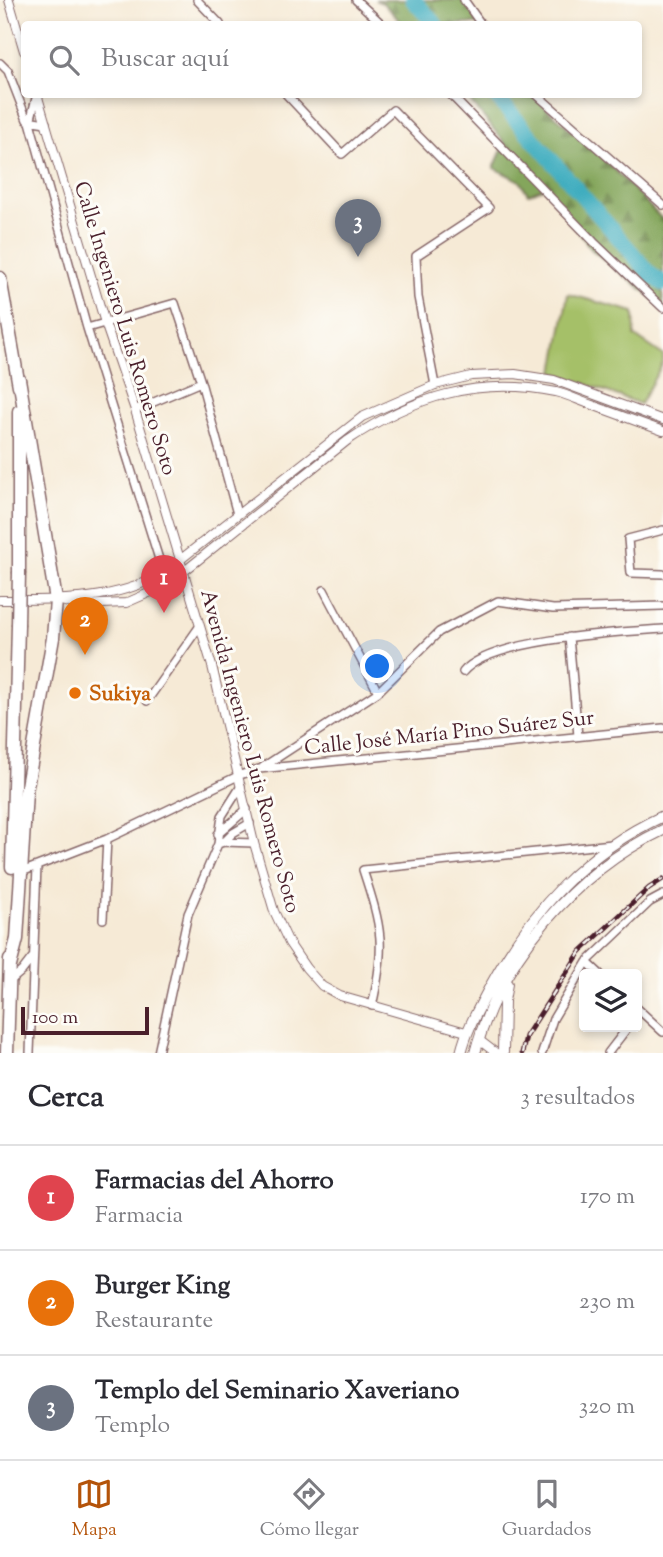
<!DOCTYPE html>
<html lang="es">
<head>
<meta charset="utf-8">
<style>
  body { margin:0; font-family:"Sorts Mill Goudy",serif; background:#f7f7f7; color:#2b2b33 }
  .controls { position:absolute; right:21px; bottom:21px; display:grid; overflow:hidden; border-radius:7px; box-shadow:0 4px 10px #0003 }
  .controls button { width:63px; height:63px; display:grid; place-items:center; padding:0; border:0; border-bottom:2px solid #e1e1e2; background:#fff; color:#2b2b33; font:35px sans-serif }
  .scale { position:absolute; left:21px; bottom:18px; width:128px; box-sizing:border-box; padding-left:7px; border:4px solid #4a1f2b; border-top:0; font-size:19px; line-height:24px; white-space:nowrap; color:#4a1f2b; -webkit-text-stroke:5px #fdfcf7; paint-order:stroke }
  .you { position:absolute; left:378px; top:667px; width:24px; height:24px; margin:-18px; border:5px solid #fff; border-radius:50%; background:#1a73e8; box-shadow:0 0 0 10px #1a73e833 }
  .badge { display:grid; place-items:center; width:46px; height:46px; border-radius:50%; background:#b45309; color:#fff; font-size:23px; font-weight:700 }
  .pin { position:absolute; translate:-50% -58px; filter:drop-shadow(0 2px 4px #0008) }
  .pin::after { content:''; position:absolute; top:37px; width:24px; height:21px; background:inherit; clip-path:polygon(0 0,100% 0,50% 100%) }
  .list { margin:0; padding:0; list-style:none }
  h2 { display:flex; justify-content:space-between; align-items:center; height:91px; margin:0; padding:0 28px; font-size:30px }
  h2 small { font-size:23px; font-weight:400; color:#7c7c81 }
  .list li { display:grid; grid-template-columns:46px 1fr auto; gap:21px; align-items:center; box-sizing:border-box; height:105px; padding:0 28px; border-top:2px solid #e1e1e2 }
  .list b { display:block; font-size:26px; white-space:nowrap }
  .list p { margin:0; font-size:23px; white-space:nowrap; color:#7c7c81 }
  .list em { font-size:23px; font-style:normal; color:#7c7c81 }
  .icon { flex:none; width:38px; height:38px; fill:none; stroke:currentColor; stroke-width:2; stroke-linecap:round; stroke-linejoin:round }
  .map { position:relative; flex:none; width:663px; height:1053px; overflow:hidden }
  .search { position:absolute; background:#fff; box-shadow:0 4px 10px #0003; left:21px; right:21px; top:21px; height:77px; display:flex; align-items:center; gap:18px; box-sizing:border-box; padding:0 24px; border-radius:7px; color:#7c7c81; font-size:26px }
  .sheet { height:406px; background:#fff }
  nav { display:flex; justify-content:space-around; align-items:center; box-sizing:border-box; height:98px; border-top:2px solid #e1e1e2; background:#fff; font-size:19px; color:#7c7c81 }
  nav a { display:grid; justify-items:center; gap:4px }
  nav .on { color:#b45309 }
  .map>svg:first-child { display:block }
  .forest { fill:url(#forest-firs); stroke:#676244; stroke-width:2 }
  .garden { fill:#a5c067; stroke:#787049; stroke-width:2 }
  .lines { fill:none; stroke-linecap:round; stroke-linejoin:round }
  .river { stroke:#40adbf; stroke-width:16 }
  .minor-casing { stroke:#866667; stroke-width:10 }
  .tertiary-casing { stroke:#866667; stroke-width:10 }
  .secondary-casing { stroke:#866667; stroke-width:12 }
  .motorway-casing { stroke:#866667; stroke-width:15 }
  .minor { stroke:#fff; stroke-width:7 }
  .tertiary { stroke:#fff; stroke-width:8 }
  .secondary { stroke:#fff; stroke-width:10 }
  .motorway { stroke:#fff; stroke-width:12 }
  .rail-casing { stroke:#4a1f2b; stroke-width:5 }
  .rail { stroke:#fdfcf7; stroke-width:2.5; stroke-dasharray:8; stroke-linecap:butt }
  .motorway-bridge-casing { stroke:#866667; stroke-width:15; stroke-linecap:butt }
  .motorway-bridge { stroke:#fff; stroke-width:12 }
  .food-dot { fill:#e8710a; stroke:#fdfcf7; stroke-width:2.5 }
  .labels { text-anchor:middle; stroke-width:6; stroke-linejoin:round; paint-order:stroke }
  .street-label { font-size:21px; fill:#4a1f2b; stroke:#fdfcf7 }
  .food-label { font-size:21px; font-weight:bold; fill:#c56008; stroke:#fdfcf7; text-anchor:start }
</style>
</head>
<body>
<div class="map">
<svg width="663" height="1053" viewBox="0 0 663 1053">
  <defs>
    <pattern id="forest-firs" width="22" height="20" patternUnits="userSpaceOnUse" patternTransform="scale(1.75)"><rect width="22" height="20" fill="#84a65c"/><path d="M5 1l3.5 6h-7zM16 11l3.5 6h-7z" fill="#6e874c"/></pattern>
  </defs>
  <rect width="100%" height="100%" fill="#fdfcf7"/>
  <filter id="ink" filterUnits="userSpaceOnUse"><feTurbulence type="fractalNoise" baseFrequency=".0143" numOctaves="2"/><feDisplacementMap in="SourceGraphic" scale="14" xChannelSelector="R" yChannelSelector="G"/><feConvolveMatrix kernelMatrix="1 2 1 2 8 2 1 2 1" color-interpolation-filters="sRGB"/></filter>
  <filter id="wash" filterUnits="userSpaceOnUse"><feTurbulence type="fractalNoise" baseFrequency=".00686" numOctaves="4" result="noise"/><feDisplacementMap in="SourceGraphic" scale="28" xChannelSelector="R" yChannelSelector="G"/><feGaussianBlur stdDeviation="1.57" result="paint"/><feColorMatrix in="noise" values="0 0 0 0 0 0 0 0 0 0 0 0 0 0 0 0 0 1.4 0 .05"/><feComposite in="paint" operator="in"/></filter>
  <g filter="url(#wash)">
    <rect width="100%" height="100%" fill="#f6ead6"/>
    <!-- forest -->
    <path class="forest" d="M 375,0 L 462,0 L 481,24 L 403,24 L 383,3 Z
      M 465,95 L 532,95 L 607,162 L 663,220 L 663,306 L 591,249 L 546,187 L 528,194 L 520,181 L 494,168 L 505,143 Z"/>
    <!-- garden -->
    <path class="garden" d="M 568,294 L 634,312 L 635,336 L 663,355 L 663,363 L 640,404 L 554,372 Z"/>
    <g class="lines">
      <!-- river -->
      <path class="river" d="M 413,0 L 435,24
        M 494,94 L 652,276 L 663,283"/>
    </g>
  </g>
  <g filter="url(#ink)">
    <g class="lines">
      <defs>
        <path id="minor" d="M 197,0 L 220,24
          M 356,0 L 382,24
          M 464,0 L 481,24
          M 0,63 L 8,71 L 27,120 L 46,123
          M 37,94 L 30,122 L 87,328 L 167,585
          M 286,94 L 342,154 L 393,110 L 489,208 L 416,256 L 418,297 L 435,385
          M 450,94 L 594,242 L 663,308
          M 536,94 L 663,205
          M 87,328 L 175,303 L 201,382 L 237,514
          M 135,410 L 201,382
          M 663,530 L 628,539 L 631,573 L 663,574
          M 324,590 L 378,692
          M 569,637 L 578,736
          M 463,672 C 489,639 620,632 663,629
          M 147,701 L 199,627
          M 263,767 L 378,692 L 439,632 L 498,601 L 553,609 L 663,606
          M 218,834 L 247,809
          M 224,842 L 233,833 L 250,823
          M 218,844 L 224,842 L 254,843
          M 19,873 L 107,839 L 240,775 L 259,769 L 663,728
          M 103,919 L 107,839
          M 587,962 L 600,974
          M 9,982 L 22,971 L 32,958
          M 372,1006 C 386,946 382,928 363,870 L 612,844
          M 637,1008 L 663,1032
          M 30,1053 L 37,866
          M 158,1053 L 188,914 L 218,844 L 222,816 L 241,786
          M 542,1053 L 553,1019 L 587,962 L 650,902 L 663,895
          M 608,1053 L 628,1027"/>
        <path id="tertiary" d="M 9,0 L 24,51
          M 37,94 L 105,323 L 135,410 L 212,666 L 254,843 L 274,911 L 289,943 L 306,968 L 322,986 L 340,996 L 466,1032
          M 0,600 C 55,600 113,602 162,574 L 362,417 L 435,385 L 471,376 L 515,374 L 554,380 L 663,420
          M 61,601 L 77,605 L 126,603 L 167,585 L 347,441 C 412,397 478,376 556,392 C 568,395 580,401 592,405 C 616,414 639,422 663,431
          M 479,1040 L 496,1053"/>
        <path id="secondary" d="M 461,1053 C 467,1028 479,1008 491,985 C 532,910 585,852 663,816
          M 475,1053 C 500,958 575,872 663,830
          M 503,1053 L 504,1001 L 507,984"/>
        <path id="motorway" d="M 0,278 L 19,386
          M 19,411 L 19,572
          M 12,867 L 18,625
          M 10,966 L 17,939 L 26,792 L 53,638 L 56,600 L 19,379
          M 7,1053 L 10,959"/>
      </defs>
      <!-- minor casing -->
      <use href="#minor" class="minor-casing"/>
      <!-- tertiary casing -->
      <use href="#tertiary" class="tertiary-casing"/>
      <!-- secondary casing -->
      <use href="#secondary" class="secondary-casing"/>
      <!-- motorway casing -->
      <use href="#motorway" class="motorway-casing"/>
      <!-- minor -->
      <use href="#minor" class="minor"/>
      <!-- tertiary -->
      <use href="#tertiary" class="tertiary"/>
      <!-- secondary -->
      <use href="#secondary" class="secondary"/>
      <!-- motorway -->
      <use href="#motorway" class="motorway"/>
      <defs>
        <path id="rail" d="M 522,1053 L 526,1036 L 580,952 L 649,888 L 663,879"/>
      </defs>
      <!-- rail casing -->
      <use href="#rail" class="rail-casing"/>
      <!-- rail -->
      <use href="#rail" class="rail"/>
      <defs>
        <path id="motorway-bridge" d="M 18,625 L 19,572"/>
      </defs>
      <!-- motorway-bridge casing -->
      <use href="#motorway-bridge" class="motorway-bridge-casing"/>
      <!-- motorway-bridge -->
      <use href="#motorway-bridge" class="motorway-bridge"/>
    </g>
  </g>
  <!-- markers -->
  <circle class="food-dot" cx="75" cy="693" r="7"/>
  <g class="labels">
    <!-- street labels -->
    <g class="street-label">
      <text transform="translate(126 328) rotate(73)" y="7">Calle Ingeniero Luis Romero Soto</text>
      <text transform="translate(449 732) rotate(-6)" y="7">Calle José María Pino Suárez Sur</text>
      <text transform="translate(251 751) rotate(75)" y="7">Avenida Ingeniero Luis Romero Soto</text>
    </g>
    <!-- food labels -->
    <g class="food-label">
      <text x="89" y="700">Sukiya</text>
    </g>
  </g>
</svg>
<div class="controls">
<button><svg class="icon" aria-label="layers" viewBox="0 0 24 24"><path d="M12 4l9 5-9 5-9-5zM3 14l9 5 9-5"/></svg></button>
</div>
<div class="scale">100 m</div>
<div class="you"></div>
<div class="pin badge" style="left:164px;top:613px;background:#e0444e">1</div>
<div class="pin badge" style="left:85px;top:655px;background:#e8710a">2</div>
<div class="pin badge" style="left:358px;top:257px;background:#6b7280">3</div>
<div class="search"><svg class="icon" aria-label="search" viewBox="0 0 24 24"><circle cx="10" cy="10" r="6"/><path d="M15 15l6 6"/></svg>Buscar aquí</div>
</div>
<section class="sheet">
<h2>Cerca<small>3 resultados</small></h2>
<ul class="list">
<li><span class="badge" style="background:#e0444e">1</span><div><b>Farmacias del Ahorro</b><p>Farmacia</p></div><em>170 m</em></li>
<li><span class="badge" style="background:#e8710a">2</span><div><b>Burger King</b><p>Restaurante</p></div><em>230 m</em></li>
<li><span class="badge" style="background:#6b7280">3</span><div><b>Templo del Seminario Xaveriano</b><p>Templo</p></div><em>320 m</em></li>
</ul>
</section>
<nav>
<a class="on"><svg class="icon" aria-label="map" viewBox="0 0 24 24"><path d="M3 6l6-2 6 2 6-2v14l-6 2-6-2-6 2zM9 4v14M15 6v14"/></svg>Mapa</a>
<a><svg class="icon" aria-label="directions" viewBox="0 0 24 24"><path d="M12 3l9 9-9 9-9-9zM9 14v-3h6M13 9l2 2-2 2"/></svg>Cómo llegar</a>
<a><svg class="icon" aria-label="saved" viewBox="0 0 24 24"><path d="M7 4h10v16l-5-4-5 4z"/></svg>Guardados</a>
</nav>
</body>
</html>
